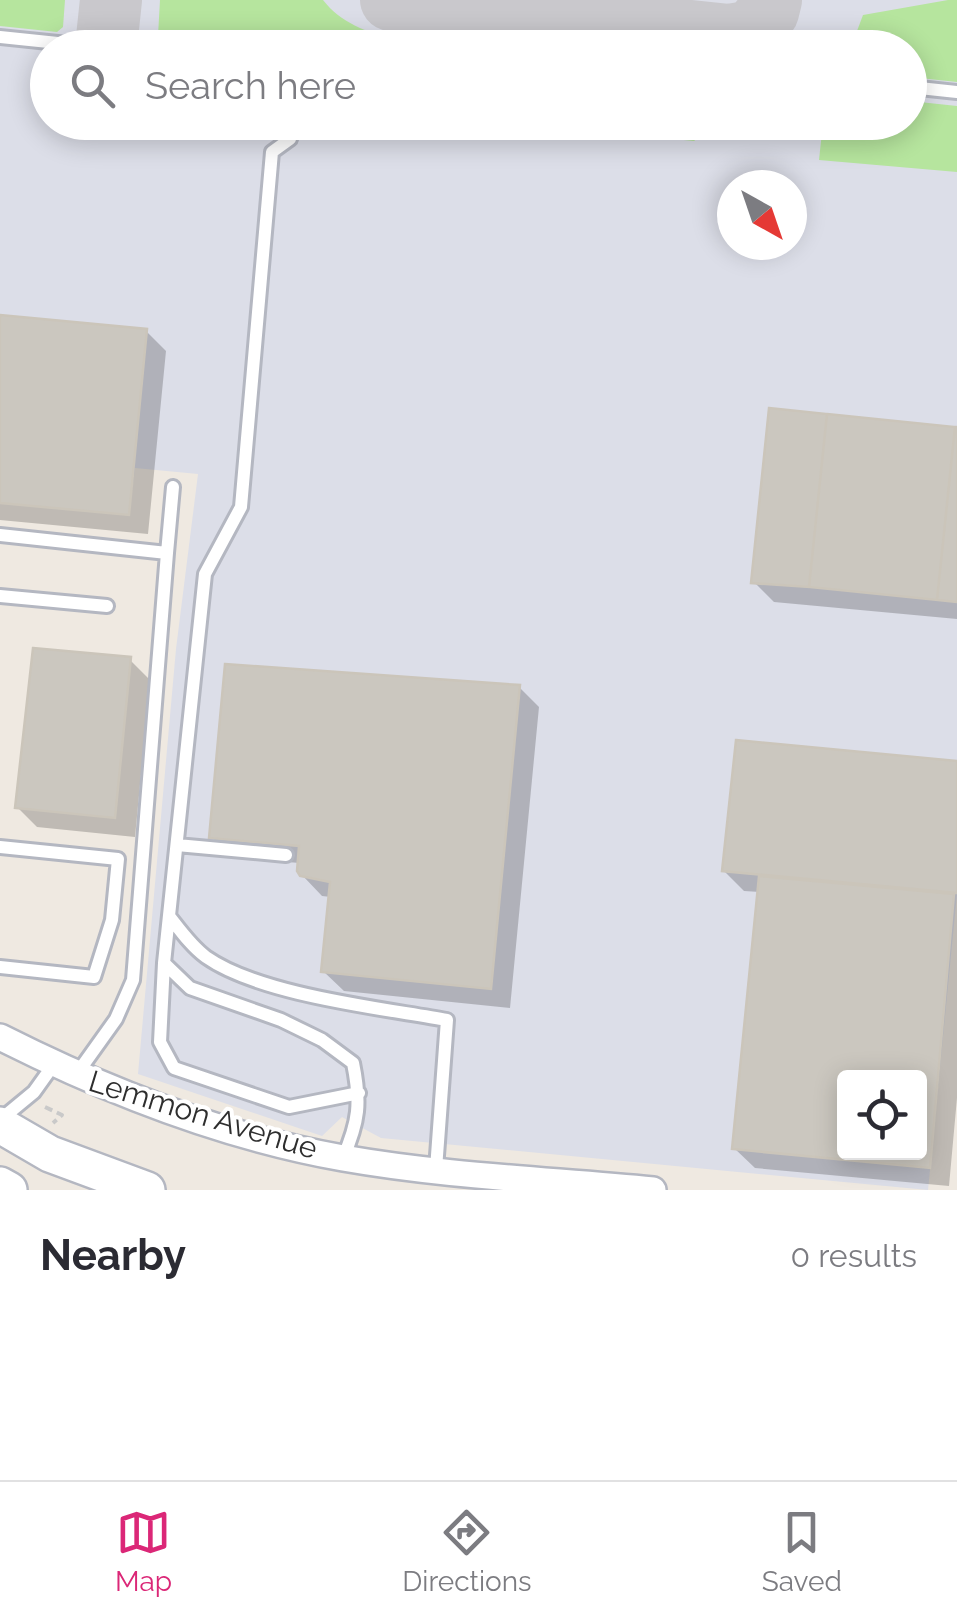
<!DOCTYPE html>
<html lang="en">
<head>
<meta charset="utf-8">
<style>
  body { margin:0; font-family:Raleway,sans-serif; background:#f2f2f3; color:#2b2b33 }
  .controls { position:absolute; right:30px; bottom:30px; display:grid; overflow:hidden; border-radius:10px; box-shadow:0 5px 25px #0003 }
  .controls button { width:90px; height:90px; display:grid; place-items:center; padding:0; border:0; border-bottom:2px solid #e1e1e2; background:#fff; color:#2b2b33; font:50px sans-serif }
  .compass { position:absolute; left:717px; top:170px; width:90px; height:90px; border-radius:50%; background:#fff; box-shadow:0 5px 25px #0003; rotate:140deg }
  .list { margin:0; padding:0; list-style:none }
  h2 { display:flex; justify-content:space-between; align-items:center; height:130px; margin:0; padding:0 40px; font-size:42px }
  h2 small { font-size:32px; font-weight:400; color:#7c7c81 }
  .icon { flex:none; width:55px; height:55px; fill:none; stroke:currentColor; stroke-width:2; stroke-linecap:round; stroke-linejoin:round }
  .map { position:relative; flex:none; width:957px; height:1190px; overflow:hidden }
  .search { position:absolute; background:#fff; box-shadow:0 5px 25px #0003; left:30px; right:30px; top:30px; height:110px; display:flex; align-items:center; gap:25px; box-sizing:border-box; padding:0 35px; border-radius:55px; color:#7c7c81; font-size:38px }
  .sheet { height:290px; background:#fff }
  nav { display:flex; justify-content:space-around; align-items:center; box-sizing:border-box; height:140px; border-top:2px solid #e1e1e2; background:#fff; font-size:28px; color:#7c7c81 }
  nav a { display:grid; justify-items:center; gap:5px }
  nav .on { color:#db2777 }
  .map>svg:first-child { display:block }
  .airport { fill:#dcdee8; fill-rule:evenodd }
  .green { fill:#b6e59e }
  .shadow { fill:#0003; fill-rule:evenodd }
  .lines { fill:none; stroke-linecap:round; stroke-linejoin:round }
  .taxiway { stroke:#c9c8cc; stroke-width:62 }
  .building { fill:#cbc7bf; stroke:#cbc5ba; stroke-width:2.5; fill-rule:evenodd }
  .service-casing { stroke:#b4b7c1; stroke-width:18 }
  .minor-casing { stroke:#b4b7c1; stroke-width:30 }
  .secondary-casing { stroke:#b4b7c1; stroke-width:40 }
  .path { stroke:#c9c9c9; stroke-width:4; stroke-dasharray:8 5; stroke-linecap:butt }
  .service { stroke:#fff; stroke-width:12 }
  .minor { stroke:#fff; stroke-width:25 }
  .secondary { stroke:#fff; stroke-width:35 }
  .labels { text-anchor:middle; stroke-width:8; stroke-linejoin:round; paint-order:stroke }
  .street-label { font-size:30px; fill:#2e2e2e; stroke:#fff }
</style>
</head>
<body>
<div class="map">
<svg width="957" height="1190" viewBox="0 0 957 1190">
  <rect width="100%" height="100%" fill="#efe9e1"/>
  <!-- airport -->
  <path class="airport" d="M 0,0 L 957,0 L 957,894 L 928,1190 L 381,1138 L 342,1117 L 322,1136 L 138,1074 L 176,649 L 198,474 L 135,468 L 129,515 L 0,503 ZM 48,48 L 910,48 L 910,122 L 48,122 ZM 732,185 L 792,185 L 792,245 L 732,245 ZM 844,1078 L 920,1078 L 920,1152 L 844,1152 Z"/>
  <!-- green -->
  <path class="green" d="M 0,0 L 65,0 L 63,27 L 57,32 L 0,26 Z
    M 160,0 L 323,0 C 358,45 427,41 478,47 L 267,48 L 158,36 Z
    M 948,0 L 957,0 L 957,82 L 910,77 L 910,48 L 851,47 L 863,15 Z
    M 910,101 L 957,106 L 957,172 L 819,160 L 823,123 L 910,122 Z
    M 692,123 L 707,130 L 694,141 L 509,123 Z"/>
  <!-- shadow -->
  <path class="shadow" d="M 0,318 L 146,331 L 166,351 L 148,534 L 0,520 Z
    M 957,431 L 957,619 L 774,602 L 754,582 Z
    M 130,660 L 150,680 L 135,837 L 37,827 L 17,807 Z
    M 519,687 L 539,707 L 510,1008 L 344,991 L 323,971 L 331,897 L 322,896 L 302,875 L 300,863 L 232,858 L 212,837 Z
    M 957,763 L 957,1098 L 949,1186 L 755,1168 L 734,1148 L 760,892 L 744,891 L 724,871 ZM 844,1078 L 920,1078 L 920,1152 L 844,1152 Z"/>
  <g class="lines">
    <!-- taxiway -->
    <path class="taxiway" d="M 391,0 L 729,35 L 752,31 L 768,12 L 771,0
      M 106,47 L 111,0"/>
  </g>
  <!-- building -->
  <path class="building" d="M 0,315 L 147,329 L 129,515 L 0,503 Z
    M 769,408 L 827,414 L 809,587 L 751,583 Z
    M 827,414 L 955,427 L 937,600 L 809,587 Z
    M 955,427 L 957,427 L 957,602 L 937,600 Z
    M 33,648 L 131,657 L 115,818 L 15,808 Z
    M 225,664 L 520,685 L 491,989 L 321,972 L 330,882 L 300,876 L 297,871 L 299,846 L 209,838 Z
    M 736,740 L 957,761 L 957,893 L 722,871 Z
    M 759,876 L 954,894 L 930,1168 L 732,1149 ZM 844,1078 L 920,1078 L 920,1152 L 844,1152 Z"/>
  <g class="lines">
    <defs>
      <path id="service" d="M 0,37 L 106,48
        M 910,87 L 957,92
        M 290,139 L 272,152 L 241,507 L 205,574 L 164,963 L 190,988 L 281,1020 L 322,1040 L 353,1063 C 361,1103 359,1121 343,1158
        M 0,535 L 167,553 L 133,980 L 116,1019 L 76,1075
        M 167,553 L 173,487
        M 0,596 L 107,606
        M 177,845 L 286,855
        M 0,847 L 118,859 L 112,920 L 94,977 L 0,967
        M 169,916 C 180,930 191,946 206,957 C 260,995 381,1008 447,1020 L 436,1169
        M 164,963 L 160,1042 L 174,1068 L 289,1107 L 359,1093
        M 0,1120 L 34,1092 L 54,1064"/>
      <path id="minor" d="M 0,1037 C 107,1091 224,1137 343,1158 C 445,1176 550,1180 653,1190"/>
      <path id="secondary" d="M 0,1125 L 50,1154 L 147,1190
        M 0,1185 L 9,1190"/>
    </defs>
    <!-- service casing -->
    <use href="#service" class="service-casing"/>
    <!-- minor casing -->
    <use href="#minor" class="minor-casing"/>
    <!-- secondary casing -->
    <use href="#secondary" class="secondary-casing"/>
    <!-- path -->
    <path class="path" d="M 45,1107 L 62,1115 L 53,1123"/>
    <!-- service -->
    <use href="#service" class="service"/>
    <!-- minor -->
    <use href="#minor" class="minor"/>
    <!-- secondary -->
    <use href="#secondary" class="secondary"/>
  </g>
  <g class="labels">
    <!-- street labels -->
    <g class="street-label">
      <text transform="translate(203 1115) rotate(17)" y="10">Lemmon Avenue</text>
    </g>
  </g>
</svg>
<div class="controls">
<button><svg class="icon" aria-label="locate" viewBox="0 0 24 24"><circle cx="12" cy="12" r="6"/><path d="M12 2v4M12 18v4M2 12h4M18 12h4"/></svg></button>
</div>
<svg class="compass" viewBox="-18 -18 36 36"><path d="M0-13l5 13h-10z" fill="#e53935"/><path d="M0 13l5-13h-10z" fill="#7c7c81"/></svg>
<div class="search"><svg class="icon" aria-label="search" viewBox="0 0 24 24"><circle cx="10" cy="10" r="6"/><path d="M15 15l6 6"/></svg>Search here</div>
</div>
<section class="sheet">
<h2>Nearby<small>0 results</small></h2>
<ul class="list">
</ul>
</section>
<nav>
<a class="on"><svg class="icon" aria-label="map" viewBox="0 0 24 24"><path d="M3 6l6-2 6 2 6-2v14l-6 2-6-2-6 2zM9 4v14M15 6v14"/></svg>Map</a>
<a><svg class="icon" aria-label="directions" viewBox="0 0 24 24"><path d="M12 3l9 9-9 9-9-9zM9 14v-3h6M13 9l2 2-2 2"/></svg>Directions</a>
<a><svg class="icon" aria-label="saved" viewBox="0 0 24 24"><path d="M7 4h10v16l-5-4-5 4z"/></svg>Saved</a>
</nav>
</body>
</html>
